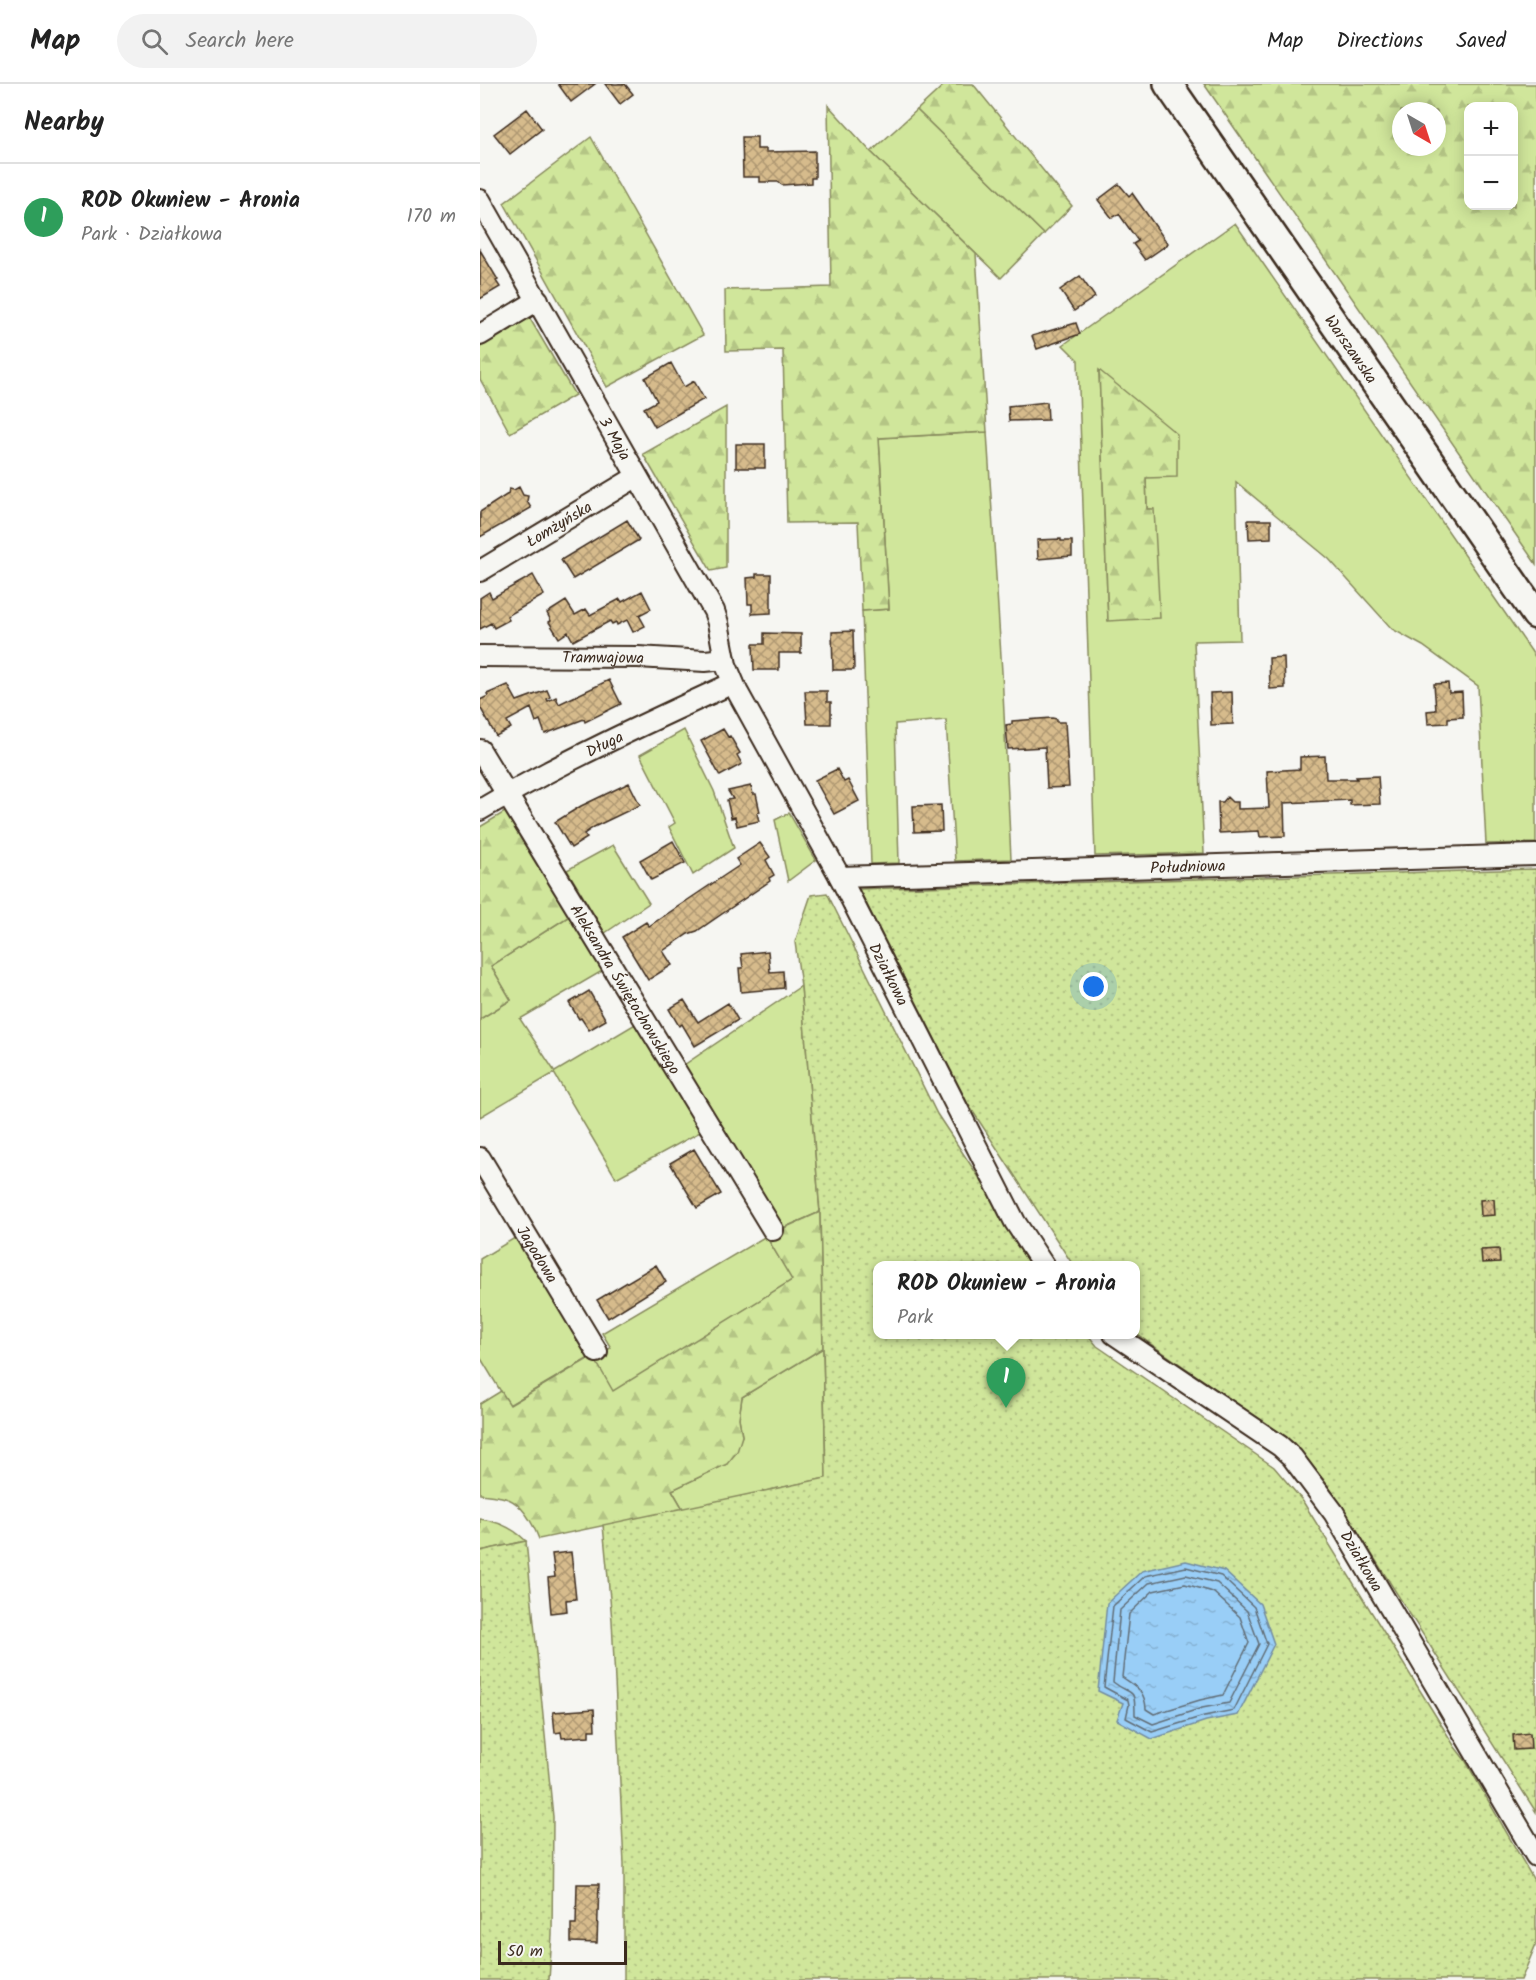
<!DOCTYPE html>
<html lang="en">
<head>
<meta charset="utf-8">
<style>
  body { margin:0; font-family:Kalam,sans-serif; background:#f2f2f2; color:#222 }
  .controls { position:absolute; right:18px; top:18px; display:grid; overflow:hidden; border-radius:12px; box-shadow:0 3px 15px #0003 }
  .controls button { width:54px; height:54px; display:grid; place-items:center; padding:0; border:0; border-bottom:2px solid #e0e0e0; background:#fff; color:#222; font:30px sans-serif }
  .compass { position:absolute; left:912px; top:18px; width:54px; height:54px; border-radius:50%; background:#fff; box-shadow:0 3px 15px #0003; rotate:141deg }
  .scale { position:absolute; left:18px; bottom:15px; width:129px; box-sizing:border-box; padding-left:6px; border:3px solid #3b2a1e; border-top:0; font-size:16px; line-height:21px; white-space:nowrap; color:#3b2a1e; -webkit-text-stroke:4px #f6f6f2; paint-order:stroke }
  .you { position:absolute; left:614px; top:903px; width:21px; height:21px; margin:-15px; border:4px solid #fff; border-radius:50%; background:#1a73e8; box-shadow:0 0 0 9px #1a73e833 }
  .badge { display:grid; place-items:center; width:39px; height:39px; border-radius:50%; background:#d1495b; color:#fff; font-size:20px; font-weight:700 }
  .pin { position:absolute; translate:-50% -50px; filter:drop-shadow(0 2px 3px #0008) }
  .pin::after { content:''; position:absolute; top:32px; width:21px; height:18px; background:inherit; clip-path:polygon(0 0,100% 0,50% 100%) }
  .popup { position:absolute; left:393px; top:1177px; width:267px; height:78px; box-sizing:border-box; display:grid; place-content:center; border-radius:12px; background:#fff; filter:drop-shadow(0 2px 4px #0005); font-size:20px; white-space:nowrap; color:#767676 }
  .popup b { font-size:22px; color:#222 }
  .popup::after { content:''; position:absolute; left:50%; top:100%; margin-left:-12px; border:12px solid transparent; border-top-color:#fff }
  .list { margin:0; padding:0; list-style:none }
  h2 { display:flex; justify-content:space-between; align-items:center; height:78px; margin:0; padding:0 24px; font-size:26px }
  h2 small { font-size:20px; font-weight:400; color:#767676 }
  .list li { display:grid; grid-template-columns:39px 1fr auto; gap:18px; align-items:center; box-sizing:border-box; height:108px; padding:0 24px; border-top:2px solid #e0e0e0 }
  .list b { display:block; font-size:22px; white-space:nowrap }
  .list p { margin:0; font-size:20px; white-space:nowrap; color:#767676 }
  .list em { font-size:20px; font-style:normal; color:#767676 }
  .icon { flex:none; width:33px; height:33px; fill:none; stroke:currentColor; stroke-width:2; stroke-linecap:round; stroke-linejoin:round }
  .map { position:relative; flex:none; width:1056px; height:1896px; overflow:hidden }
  header { display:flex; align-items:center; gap:36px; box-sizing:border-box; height:84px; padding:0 30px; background:#fff; border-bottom:2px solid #e0e0e0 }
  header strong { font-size:28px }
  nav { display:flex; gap:33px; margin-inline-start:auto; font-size:21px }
  .search { width:420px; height:54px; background:#f2f2f2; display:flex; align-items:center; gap:15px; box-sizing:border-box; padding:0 21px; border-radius:33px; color:#767676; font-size:22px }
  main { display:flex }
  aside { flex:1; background:#fff }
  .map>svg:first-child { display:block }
  .green { fill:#d0e69b; stroke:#86885c; stroke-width:1.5; fill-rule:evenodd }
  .forest { fill:url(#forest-firs); stroke:#86885c; stroke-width:1.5; fill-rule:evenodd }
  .garden { fill:url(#garden-dots); stroke:#86885c; stroke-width:1.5 }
  .water { fill:url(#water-ripples); stroke:#738ca0; stroke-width:1.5 }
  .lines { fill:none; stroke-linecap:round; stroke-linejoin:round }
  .shore { stroke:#616c75; stroke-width:1.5 }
  .building { fill:url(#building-cross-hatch); stroke:#3b2a1e; stroke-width:1.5 }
  .street-casing { stroke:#3b2a1e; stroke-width:24 }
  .secondary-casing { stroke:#3b2a1e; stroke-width:32 }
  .street { stroke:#f6f6f2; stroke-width:20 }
  .secondary { stroke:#f6f6f2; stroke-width:27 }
  .labels { text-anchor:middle; stroke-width:4.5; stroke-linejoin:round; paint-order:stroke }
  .street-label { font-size:16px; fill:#3b2a1e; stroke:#f6f6f2 }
</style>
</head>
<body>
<header>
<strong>Map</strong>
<div class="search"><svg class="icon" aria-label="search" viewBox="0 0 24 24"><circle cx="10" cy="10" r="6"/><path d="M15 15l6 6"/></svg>Search here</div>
<nav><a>Map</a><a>Directions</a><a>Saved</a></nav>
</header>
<main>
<aside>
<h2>Nearby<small></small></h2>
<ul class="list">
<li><span class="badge" style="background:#2e9e5b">1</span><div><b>ROD Okuniew - Aronia</b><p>Park · Działkowa</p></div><em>170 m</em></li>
</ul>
</aside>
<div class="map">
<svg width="1056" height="1896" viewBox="0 0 1056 1896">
  <defs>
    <pattern id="forest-firs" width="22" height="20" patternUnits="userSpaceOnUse" patternTransform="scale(1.5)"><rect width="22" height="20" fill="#d0e69b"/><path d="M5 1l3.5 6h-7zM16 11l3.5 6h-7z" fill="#b4c585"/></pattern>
    <pattern id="garden-dots" width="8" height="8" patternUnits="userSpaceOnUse" patternTransform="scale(1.5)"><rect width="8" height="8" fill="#d0e69b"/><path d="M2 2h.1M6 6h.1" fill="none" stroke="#b4c585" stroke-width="1.8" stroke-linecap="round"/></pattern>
    <pattern id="water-ripples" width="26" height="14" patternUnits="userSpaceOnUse" patternTransform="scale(1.5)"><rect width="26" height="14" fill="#99cef7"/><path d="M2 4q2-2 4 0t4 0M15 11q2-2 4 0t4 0" fill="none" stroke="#85b1d3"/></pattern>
    <pattern id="building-cross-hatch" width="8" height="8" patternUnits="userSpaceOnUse" patternTransform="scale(1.5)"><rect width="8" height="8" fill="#d6bb8c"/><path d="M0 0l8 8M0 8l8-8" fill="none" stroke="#af9872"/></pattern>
  </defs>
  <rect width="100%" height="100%" fill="#f6f6f2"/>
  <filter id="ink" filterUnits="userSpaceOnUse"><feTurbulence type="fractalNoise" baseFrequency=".0167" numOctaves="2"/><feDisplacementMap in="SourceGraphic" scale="12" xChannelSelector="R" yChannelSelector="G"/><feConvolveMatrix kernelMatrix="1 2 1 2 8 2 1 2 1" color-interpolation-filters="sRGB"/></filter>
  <g filter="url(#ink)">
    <!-- green -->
    <path class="green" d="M 437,26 L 564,150 L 521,194 L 391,68 Z
      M 755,139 L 1056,574 L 1056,759 L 1006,760 L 998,602 L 943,562 L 912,545 L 849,475 L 756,398 L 760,556 L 714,557 L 724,769 L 615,772 L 598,276 L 583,261 ZM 619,286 L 666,394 L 667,425 L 673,425 L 628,537 Z
      M 507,348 L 522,588 L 531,775 L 475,777 L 466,636 L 415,640 L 419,779 L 391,780 L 382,527 L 409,525 L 399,354 Z
      M 204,646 L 234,707 L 254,764 L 213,791 L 189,743 L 195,739 L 160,671 Z
      M 309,729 L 336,776 L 308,797 L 295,736 Z
      M 133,761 L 169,819 L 125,849 L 87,786 Z
      M 91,831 L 124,886 L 40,935 L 75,988 L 157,939 L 222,1047 L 136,1094 L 74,989 L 0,1033 L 0,935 L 31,916 L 11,882 Z
      M 321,902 L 340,1128 L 303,1144 L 204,981 Z
      M 38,1152 L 113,1272 L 131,1264 L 122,1249 L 286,1152 L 313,1196 L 133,1308 L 112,1272 L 29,1321 L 0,1273 L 0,1175 Z
      M 343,1264 L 346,1394 L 203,1425 L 192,1406 L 247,1380 L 262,1352 L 259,1334 L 262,1313 Z"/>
    <!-- forest -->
    <path class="forest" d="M 465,0 L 493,0 L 592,122 L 564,150 L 437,26 Z
      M 724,0 L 1056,0 L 1056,480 ZM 988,22 L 1034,22 L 1034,122 L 988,122 ZM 921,27 L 957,27 L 957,63 L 921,63 Z
      M 348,21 L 391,68 L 496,170 L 507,348 L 399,354 L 409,525 L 382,527 L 378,438 L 307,439 L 303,266 L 246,267 L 245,206 L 351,203 Z
      M 111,53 L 223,251 L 127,303 L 24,119 Z
      M 49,233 L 95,311 L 30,349 L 0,295 L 0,263 Z
      M 619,286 L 697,350 L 697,393 L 666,394 L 667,425 L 674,425 L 680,534 L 628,537 Z
      M 246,323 L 246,484 L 231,487 L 163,370 Z
      M 28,726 L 91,831 L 11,882 L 31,916 L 0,935 L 0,743 Z
      M 340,1128 L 343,1264 L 262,1313 L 259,1334 L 262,1352 L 257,1368 L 247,1380 L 192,1406 L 203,1425 L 59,1455 C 53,1440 42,1418 25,1414 C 17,1411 8,1411 0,1410 L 0,1320 L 21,1307 L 30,1321 L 113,1272 L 133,1307 L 312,1196 L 286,1152 Z
      M 0,1435 C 17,1437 34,1445 46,1457 L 0,1467 Z"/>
    <!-- garden -->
    <path class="garden" d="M 1056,785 L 1056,1728 L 849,1403 L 814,1359 L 655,1249 L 655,1182 L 593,1181 L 488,1020 L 379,805 Z
      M 347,809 L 457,1030 L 557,1181 L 397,1182 L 397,1250 L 608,1251 L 617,1262 L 794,1383 L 822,1416 L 975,1663 L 985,1676 L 1056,1800 L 1056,1860 L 1041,1896 L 144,1896 L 144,1780 L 132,1536 L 123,1441 L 346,1394 L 340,1128 L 321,902 L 315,858 L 331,811 Z
      M 46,1457 L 73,1733 L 72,1851 L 69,1896 L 0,1896 L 0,1467 Z"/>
    <!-- water -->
    <path class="water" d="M 706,1477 L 744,1487 L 780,1520 L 794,1560 L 758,1631 L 726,1637 L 672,1655 L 637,1636 L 643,1619 L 618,1607 L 627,1519 L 662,1487 Z"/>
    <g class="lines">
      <!-- shore -->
      <path class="shore" d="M 706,1483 L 741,1492 L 774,1523 L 787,1560 L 754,1626 L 724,1632 L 672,1648 L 646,1634 L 649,1621 L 648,1616 L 624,1603 L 633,1522 L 665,1492 Z
        M 706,1491 L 737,1499 L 767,1527 L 779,1560 L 749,1619 L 722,1624 L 673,1640 L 655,1631 C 655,1601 652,1613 633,1598 L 640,1526 L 669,1499 Z
        M 705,1500 L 733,1508 L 760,1533 L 769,1559 L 743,1611 L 720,1616 L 674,1630 L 666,1625 C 665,1606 656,1603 642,1593 L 649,1530 L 673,1507 Z"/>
    </g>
    <!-- building -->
    <path class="building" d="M 78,0 L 115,0 L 91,18 Z
      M 125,0 L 145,0 L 153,10 L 140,20 Z
      M 47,25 L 62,45 L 30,70 L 14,50 Z
      M 262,53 L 277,53 L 277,65 L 286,65 L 286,68 L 335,67 L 335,94 L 331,94 L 331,99 L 302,101 L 298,98 L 280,98 L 280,93 L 263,93 Z
      M 639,100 L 649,112 L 652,109 L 688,160 L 665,176 L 653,160 L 658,157 L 639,130 L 632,134 L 618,116 Z
      M 0,166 L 18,196 L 16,197 L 20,203 L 0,215 Z
      M 600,192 L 615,213 L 594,227 L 580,206 Z
      M 596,239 L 600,250 L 557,265 L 552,252 Z
      M 191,279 L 204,303 L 214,297 L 224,315 L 175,343 L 164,324 L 177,317 L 165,294 Z
      M 567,318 L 568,336 L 529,337 L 528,322 Z
      M 256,360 L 285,360 L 285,384 L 256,384 Z
      M 39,403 L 43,411 L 48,412 L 47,417 L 51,424 L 0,453 L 0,428 L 28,410 L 29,405 L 34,406 Z
      M 147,436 L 159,456 L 93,495 L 81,476 Z
      M 768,436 L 791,436 L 791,454 L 769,455 Z
      M 581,455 L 581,457 L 592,457 L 592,472 L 558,475 L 557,456 Z
      M 276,490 L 291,490 L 291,529 L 272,530 L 272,520 L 268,520 L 267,494 L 276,493 Z
      M 53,491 L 64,511 L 27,532 L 29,536 L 14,544 L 11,539 L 0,545 L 0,514 L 9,508 L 12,514 Z
      M 162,507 L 171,525 L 159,531 L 165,542 L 153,548 L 147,536 L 137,541 L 136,538 L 132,540 L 130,537 L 93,557 L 88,548 L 79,554 L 69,538 L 71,537 L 67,529 L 86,517 L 95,531 L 106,525 L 110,531 L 140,515 L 142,518 Z
      M 373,547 L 374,586 L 353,586 L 352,548 Z
      M 284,549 L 321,550 L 321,569 L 299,569 L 299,586 L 274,586 L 273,560 L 284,560 Z
      M 804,573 L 805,604 L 790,605 L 789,574 Z
      M 129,596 L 141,620 L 105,638 L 104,635 L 65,650 L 60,636 L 56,638 L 51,624 L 27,637 L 31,644 L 16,652 L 0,623 L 0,616 L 8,612 L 7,610 L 28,601 L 37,617 L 67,606 L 70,613 L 67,615 L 68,617 L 76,613 L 79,620 Z
      M 968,599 L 969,609 L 982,608 L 983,633 L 968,634 L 968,639 L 948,640 L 947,627 L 956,626 L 954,600 Z
      M 325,607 L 347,607 L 347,618 L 351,618 L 351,640 L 327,640 Z
      M 752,608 L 753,640 L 731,641 L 730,609 Z
      M 572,634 L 577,635 L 577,638 L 585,638 L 589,703 L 567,704 L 565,663 L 528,665 L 526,641 L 532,640 L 532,637 Z
      M 243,645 L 248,653 L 250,652 L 260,669 L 257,671 L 262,680 L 240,692 L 221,657 Z
      M 845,672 L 846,695 L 877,695 L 876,693 L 898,692 L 900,720 L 870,721 L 870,716 L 804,719 L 805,752 L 780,753 L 779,747 L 739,749 L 738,718 L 743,718 L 747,713 L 752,718 L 758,718 L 758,725 L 789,724 L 787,687 L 820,685 L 820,673 Z
      M 357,685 L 364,698 L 368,696 L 379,717 L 354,730 L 335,696 Z
      M 149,699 L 160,721 L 114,743 L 104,750 L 107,754 L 91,764 L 75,738 L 101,722 Z
      M 271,702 L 273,710 L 276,710 L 280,728 L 277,729 L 279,737 L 257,742 L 255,733 L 251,734 L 247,716 L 253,715 L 248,707 Z
      M 461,721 L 462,747 L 434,748 L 433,722 Z
      M 193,757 L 205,779 L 171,796 L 160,776 Z
      M 280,759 L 290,773 L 286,776 L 294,791 L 289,794 L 290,797 L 217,847 L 208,850 L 183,867 L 192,881 L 168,896 L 142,853 L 166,838 L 169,842 L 245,791 L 260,781 L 256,775 Z
      M 288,867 L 290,888 L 303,887 L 304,904 L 261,908 L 259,884 L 263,884 L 261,870 Z
      M 109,907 L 126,936 L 109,946 L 101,934 L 99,935 L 89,919 Z
      M 204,916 L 218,938 L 248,919 L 258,936 L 215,962 L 202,940 L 199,942 L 189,925 Z
      M 214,1065 L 241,1110 L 217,1124 L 190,1079 Z
      M 1014,1115 L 1015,1131 L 1001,1132 L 1000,1116 Z
      M 1019,1165 L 1020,1178 L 1002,1179 L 1001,1166 Z
      M 176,1181 L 186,1198 L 128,1234 L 117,1216 Z
      M 91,1468 L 96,1515 L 86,1516 L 87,1527 L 71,1529 L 68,1494 L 75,1493 L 72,1470 Z
      M 114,1625 L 115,1646 L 109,1646 L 109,1652 L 82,1654 L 81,1648 L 75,1649 L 73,1628 Z
      M 1050,1649 L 1051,1665 L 1034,1666 L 1033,1651 Z
      M 97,1800 L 119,1800 L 117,1859 L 91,1858 L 91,1840 L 96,1840 Z"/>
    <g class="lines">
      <defs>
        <g id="street">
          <path id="s1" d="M 0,116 L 234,527 L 238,539 L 246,581 L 257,607 L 360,793 L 535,1138 L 564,1182"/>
          <path d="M 0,251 L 58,216"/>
          <path id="s2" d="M 0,487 L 156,393"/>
          <path id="s3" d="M 0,572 L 158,573 L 225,577 L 245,575"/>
          <path id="s4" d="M 0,666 L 293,1146"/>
          <path id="s5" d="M 0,726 C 81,678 168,638 253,599"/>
          <path id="s6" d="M 360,793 L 1056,771"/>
          <path id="s7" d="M 0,1074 L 117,1268"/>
          <path id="s8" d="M 634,1250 L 800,1362 L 812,1373 L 854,1429 L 1056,1772"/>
        </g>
        <g id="secondary">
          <path id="s9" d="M 688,0 L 1056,531"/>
        </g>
      </defs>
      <!-- street casing -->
      <use href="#street" class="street-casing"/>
      <!-- secondary casing -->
      <use href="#secondary" class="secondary-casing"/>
      <!-- street -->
      <use href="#street" class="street"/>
      <!-- secondary -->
      <use href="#secondary" class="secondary"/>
    </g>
  </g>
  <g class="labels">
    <!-- street labels -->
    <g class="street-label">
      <text dy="6" stroke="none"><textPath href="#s9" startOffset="322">Warszawska</textPath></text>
      <text dy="6" stroke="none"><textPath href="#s1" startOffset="274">3 Maja</textPath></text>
      <text dy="6" stroke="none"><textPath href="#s2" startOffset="92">Łomżyńska</textPath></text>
      <text dy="6" stroke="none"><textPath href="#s3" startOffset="123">Tramwajowa</textPath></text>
      <text dy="6" stroke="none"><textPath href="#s5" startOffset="141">Długa</textPath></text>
      <text dy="6" stroke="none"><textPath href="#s6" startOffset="348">Południowa</textPath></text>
      <text dy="6" stroke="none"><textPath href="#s1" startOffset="878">Działkowa</textPath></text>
      <text dy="6" stroke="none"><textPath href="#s4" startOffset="280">Aleksandra Świętochowskiego</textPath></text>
      <text dy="6" stroke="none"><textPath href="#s7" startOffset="112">Jagodowa</textPath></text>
      <text dy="6" stroke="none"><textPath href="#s8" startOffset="342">Działkowa</textPath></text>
    </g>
  </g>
</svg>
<div class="controls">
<button>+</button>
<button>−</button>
</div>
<svg class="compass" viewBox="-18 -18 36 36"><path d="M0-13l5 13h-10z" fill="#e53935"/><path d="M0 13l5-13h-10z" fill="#767676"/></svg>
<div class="scale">50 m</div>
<div class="you"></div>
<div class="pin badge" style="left:526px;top:1324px;background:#2e9e5b">1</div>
<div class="popup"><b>ROD Okuniew - Aronia</b>Park</div>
</div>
</main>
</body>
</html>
